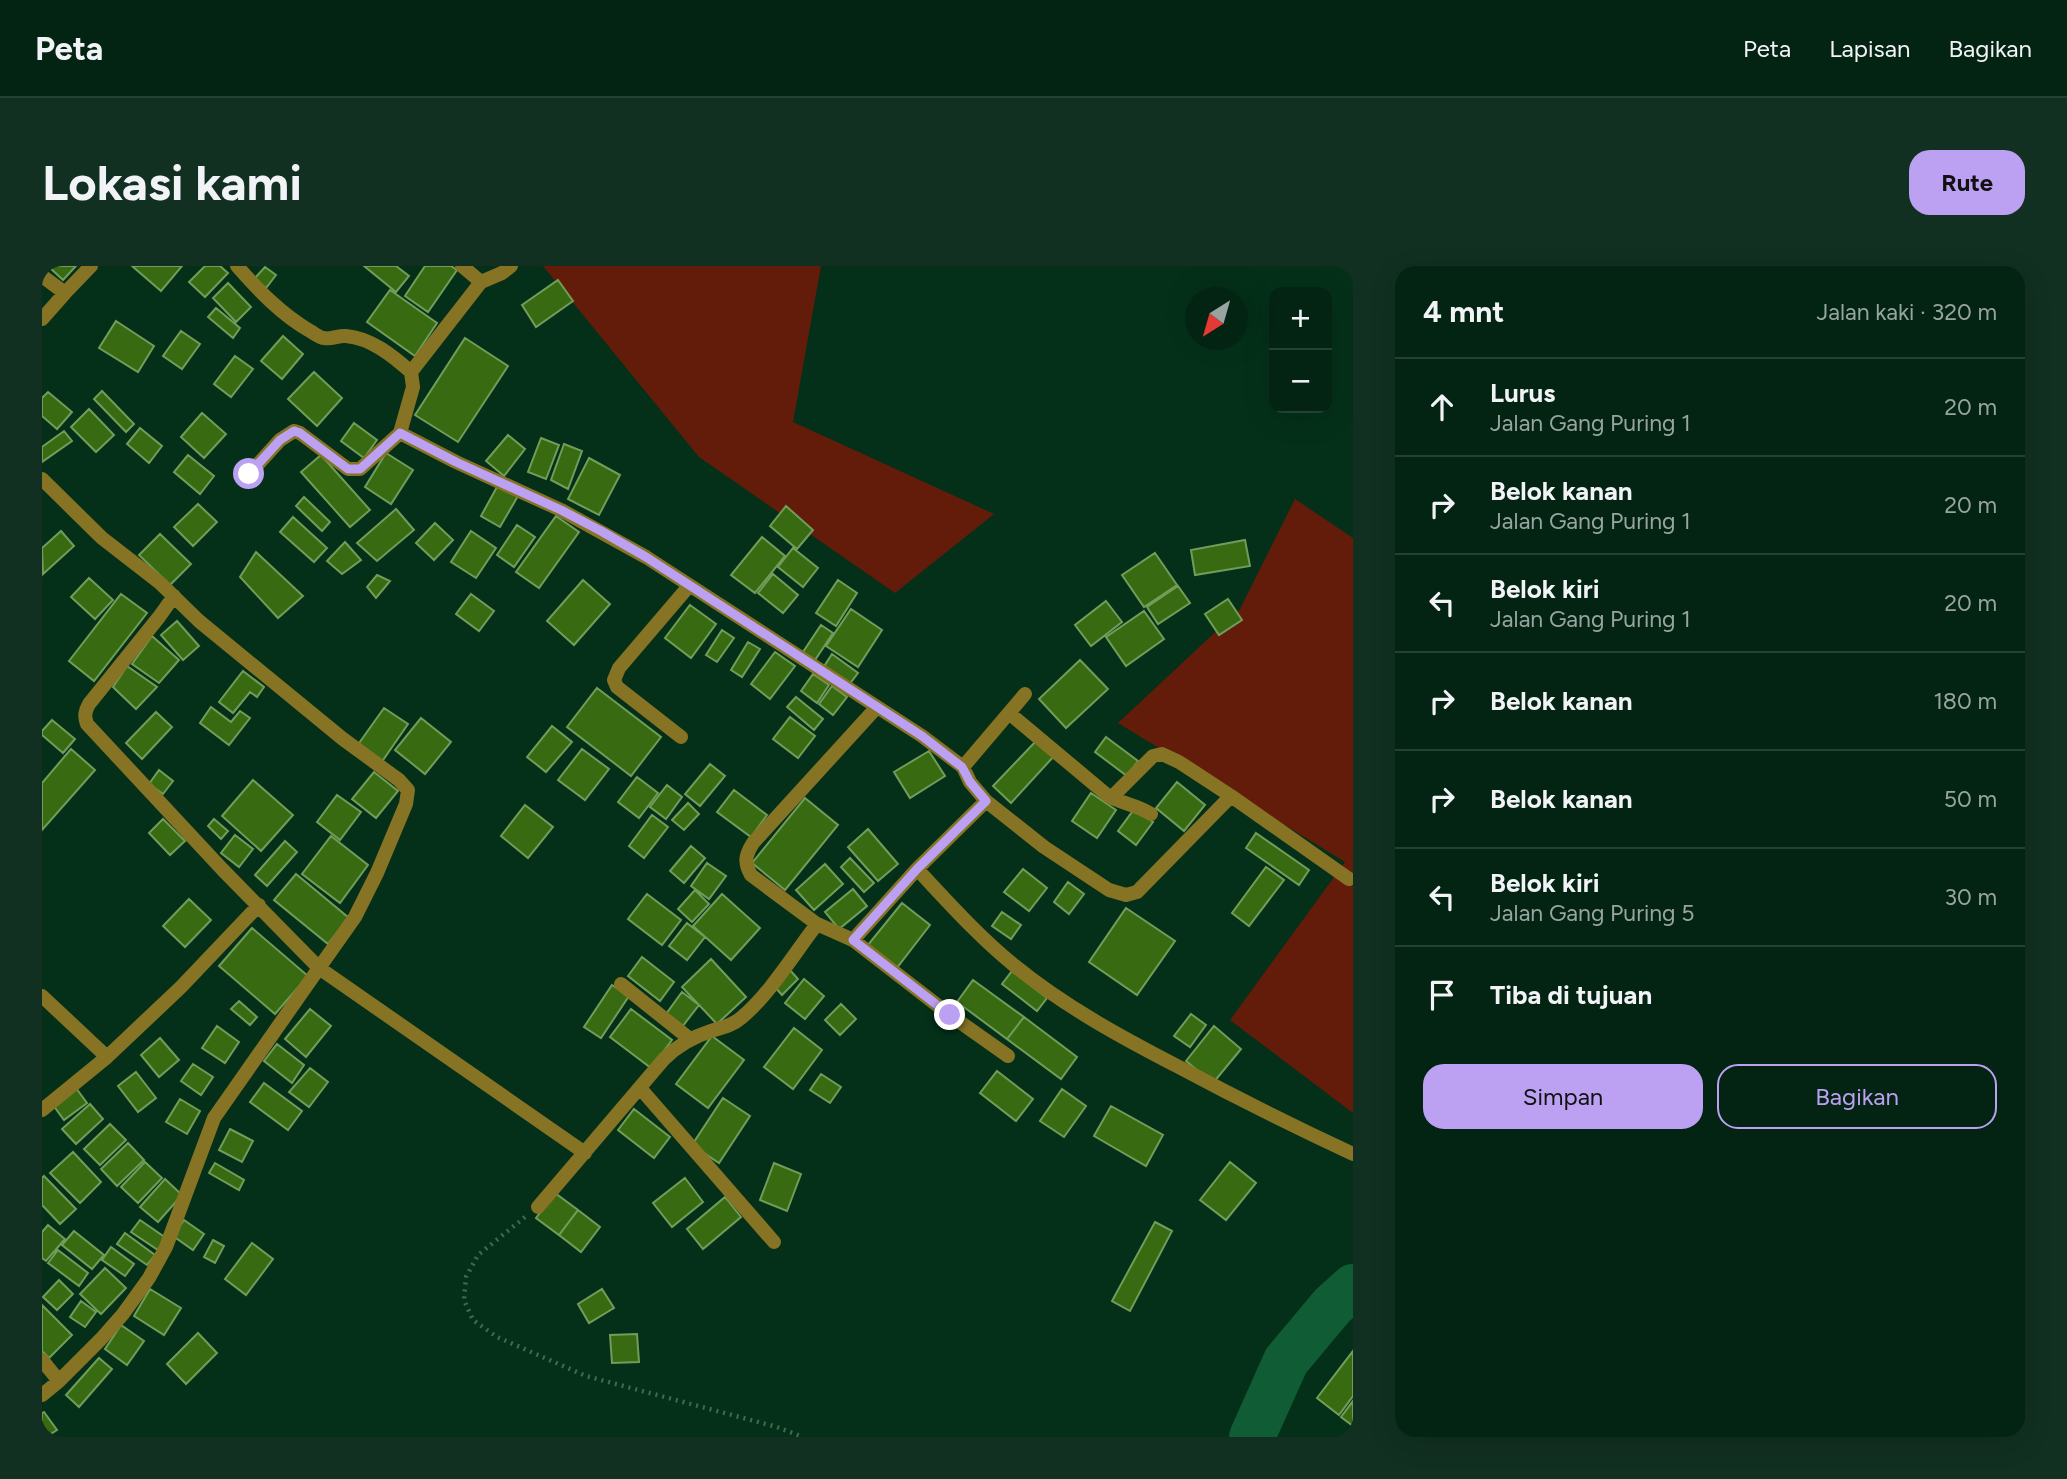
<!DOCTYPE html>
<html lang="id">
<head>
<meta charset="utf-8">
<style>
  body { margin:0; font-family:Figtree,sans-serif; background:#113021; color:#f1f3f6 }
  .controls { position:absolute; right:21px; top:21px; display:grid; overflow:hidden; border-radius:14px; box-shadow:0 7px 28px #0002 }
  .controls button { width:63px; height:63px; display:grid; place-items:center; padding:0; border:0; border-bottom:2px solid #244133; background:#032413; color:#f1f3f6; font:35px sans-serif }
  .compass { position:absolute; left:1143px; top:21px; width:63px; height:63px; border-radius:50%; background:#032413; box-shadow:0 7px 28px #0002; rotate:217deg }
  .stop { position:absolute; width:21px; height:21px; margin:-16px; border:5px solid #bca0f2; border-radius:50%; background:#fff }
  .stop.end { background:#bca0f2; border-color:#fff; box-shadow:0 2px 7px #0008 }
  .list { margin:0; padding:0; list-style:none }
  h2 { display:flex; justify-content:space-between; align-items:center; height:91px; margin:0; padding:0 28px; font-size:30px }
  h2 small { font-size:23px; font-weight:400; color:#97a4a0 }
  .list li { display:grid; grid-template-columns:46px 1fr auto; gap:21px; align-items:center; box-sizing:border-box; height:98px; padding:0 28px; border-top:2px solid #244133 }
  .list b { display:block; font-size:26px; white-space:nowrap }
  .list p { margin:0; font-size:23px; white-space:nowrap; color:#97a4a0 }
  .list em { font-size:23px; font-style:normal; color:#97a4a0 }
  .actions { display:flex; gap:14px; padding:21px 28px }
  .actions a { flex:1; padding:16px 0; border:2px solid #bca0f2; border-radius:21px; text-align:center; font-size:24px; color:#bca0f2 }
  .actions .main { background:#bca0f2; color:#111 }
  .icon { flex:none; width:38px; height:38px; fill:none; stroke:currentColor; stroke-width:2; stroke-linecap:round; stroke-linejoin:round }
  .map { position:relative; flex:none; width:1311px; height:1171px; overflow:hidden; border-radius:21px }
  header { display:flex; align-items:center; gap:42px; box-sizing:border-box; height:98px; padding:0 35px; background:#032413; border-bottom:2px solid #244133 }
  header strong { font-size:33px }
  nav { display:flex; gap:38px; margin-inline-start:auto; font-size:24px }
  .intro { display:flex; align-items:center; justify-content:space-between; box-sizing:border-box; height:168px; padding:0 42px }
  h1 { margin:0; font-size:49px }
  .button { padding:18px 32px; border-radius:21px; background:#bca0f2; color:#111; font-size:24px; font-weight:700 }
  main { display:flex; gap:42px; padding:0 42px }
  aside { flex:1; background:#032413; border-radius:21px; box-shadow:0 7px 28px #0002 }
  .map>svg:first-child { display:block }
  .green { fill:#631c09 }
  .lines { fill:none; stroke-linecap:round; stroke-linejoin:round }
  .river { stroke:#0f5c35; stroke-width:46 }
  .building { fill:#386a12; stroke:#719c5a; stroke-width:2 }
  .path { stroke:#406a52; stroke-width:4.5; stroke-dasharray:2 5; stroke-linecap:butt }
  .street { stroke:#867324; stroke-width:14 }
  .route { stroke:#bca0f2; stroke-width:9 }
</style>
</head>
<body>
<header>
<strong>Peta</strong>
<nav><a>Peta</a><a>Lapisan</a><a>Bagikan</a></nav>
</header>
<div class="intro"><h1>Lokasi kami</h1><a class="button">Rute</a></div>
<main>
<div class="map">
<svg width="1311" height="1171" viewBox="0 0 1311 1171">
  <rect width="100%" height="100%" fill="#043019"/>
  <!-- green -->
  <path class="green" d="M 501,0 L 779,0 L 751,156 L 952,248 L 853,327 L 657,191 Z
    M 1253,233 L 1311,272 L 1311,847 L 1188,754 L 1303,596 L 1076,457 L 1198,343 Z"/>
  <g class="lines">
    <!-- river -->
    <path class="river" d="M 1210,1171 L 1244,1095 L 1290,1040 L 1311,1021"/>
  </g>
  <!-- building -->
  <path class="building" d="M 6,0 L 34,0 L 21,14 Z
    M 90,0 L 140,0 L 119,25 Z
    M 163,0 L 178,0 L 186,7 L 163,31 L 147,16 Z
    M 322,0 L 354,0 L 367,10 L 354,26 Z
    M 383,0 L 409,0 L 415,4 L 386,46 L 363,30 Z
    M 223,1 L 234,9 L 224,22 L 212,13 Z
    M 516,14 L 531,35 L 494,61 L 480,39 Z
    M 186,17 L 209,41 L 194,56 L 171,32 Z
    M 348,24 L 395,57 L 373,90 L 325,56 Z
    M 174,42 L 198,62 L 191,72 L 166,51 Z
    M 74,55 L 112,80 L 96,106 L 57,82 Z
    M 139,65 L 158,78 L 140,103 L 121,90 Z
    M 241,70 L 261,88 L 240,113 L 219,95 Z
    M 423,72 L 466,100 L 416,176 L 373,149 Z
    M 193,90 L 211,103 L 189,131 L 172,118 Z
    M 272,106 L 300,132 L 275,160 L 246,133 Z
    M 60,125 L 92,158 L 84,166 L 52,133 Z
    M 6,126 L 30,146 L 15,163 L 0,150 L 0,132 Z
    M 47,143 L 72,169 L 54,186 L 29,161 Z
    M 160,147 L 184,168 L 162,192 L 139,171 Z
    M 312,157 L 335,174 L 322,192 L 299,175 Z
    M 98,162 L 120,180 L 107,197 L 85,178 Z
    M 22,165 L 30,175 L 0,196 L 0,181 Z
    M 466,169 L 483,183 L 462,210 L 444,195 Z
    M 499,172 L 517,179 L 504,213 L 486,206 Z
    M 522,178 L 540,185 L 526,223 L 509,214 Z
    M 344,187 L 371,204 L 349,238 L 323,221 Z
    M 146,189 L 172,210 L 158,228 L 132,206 Z
    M 279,189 L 328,244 L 308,261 L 259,206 Z
    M 547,192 L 578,209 L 557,249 L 526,233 Z
    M 456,219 L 476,230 L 458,261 L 439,250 Z
    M 262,231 L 288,256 L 280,265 L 254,240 Z
    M 156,238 L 175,256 L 151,280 L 132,261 Z
    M 744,240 L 771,264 L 755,283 L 728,260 Z
    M 354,243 L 372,264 L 335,295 L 315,277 Z
    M 514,250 L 537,266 L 497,322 L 474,306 Z
    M 251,251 L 285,282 L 272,296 L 238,266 Z
    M 393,257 L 411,274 L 392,294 L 374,277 Z
    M 475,259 L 493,271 L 472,301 L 455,289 Z
    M 19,265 L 32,280 L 1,308 L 0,282 Z
    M 429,265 L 454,282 L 434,312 L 409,296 Z
    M 118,268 L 149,298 L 128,319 L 97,289 Z
    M 720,271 L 743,290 L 713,327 L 689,309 Z
    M 1203,274 L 1208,300 L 1153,309 L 1149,284 Z
    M 303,276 L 319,294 L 300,308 L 285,295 Z
    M 751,282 L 776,302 L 761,321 L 736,301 Z
    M 214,286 L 261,330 L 236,352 L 198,311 Z
    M 1113,287 L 1135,319 L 1102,341 L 1080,309 Z
    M 731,308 L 756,329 L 741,347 L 716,327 Z
    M 335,309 L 348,315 L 334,332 L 325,321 Z
    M 47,312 L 71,334 L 53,353 L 29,331 Z
    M 541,314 L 568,338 L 532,379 L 505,355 Z
    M 796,314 L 815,327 L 794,360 L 774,347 Z
    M 1136,320 L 1148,337 L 1116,358 L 1105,341 Z
    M 79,328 L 105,347 L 52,415 L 27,395 Z
    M 429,328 L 452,345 L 437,365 L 414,348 Z
    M 1186,333 L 1200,354 L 1177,369 L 1163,348 Z
    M 1064,335 L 1080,356 L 1049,380 L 1033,359 Z
    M 648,339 L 674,358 L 649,392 L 623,372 Z
    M 809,343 L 840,364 L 816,401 L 784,380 Z
    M 1102,345 L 1122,373 L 1084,400 L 1064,371 Z
    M 135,355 L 157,380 L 141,394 L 119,369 Z
    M 779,359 L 791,367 L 773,394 L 761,386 Z
    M 680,364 L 692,372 L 675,396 L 664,389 Z
    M 110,370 L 137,394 L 117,417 L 90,398 Z
    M 706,376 L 718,383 L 700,411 L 689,404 Z
    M 733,386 L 753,400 L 728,433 L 709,418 Z
    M 790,388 L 816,407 L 806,420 L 781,402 Z
    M 1038,394 L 1066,423 L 1024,462 L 997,433 Z
    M 85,400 L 115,421 L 94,443 L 71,421 Z
    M 201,405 L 222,421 L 215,431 L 208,426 L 191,447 L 177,436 Z
    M 771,408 L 787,419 L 775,437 L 759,425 Z
    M 790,420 L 805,431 L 791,449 L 777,438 Z
    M 555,422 L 619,471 L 589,510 L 525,461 Z
    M 754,431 L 781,453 L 772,464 L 745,441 Z
    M 169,441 L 189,456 L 198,445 L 208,452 L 187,479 L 158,457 Z
    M 342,442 L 366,458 L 339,497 L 315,480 Z
    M 114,446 L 130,461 L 100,493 L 84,477 Z
    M 748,451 L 773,470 L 756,492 L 731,473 Z
    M 379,452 L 409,476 L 383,508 L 353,484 Z
    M 10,454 L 33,473 L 21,487 L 0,469 L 0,465 Z
    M 510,460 L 530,476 L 504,506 L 485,491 Z
    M 1064,471 L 1096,495 L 1085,510 L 1053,486 Z
    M 996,473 L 1013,489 L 969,537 L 951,520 Z
    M 29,483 L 53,504 L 0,564 L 0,517 Z
    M 540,483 L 567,503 L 543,534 L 516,514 Z
    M 887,485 L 903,510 L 868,532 L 852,506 Z
    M 668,498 L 683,510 L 658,540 L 643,528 Z
    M 117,504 L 131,515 L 121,528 L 107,518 Z
    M 332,506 L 356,525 L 334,552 L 310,533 Z
    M 595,511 L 616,527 L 597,552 L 576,536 Z
    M 211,514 L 251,549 L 219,585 L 180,550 Z
    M 1135,516 L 1163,539 L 1142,565 L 1114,542 Z
    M 625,519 L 640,531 L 624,553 L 608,541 Z
    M 692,524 L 725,549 L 709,571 L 675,546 Z
    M 1049,527 L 1074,544 L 1055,572 L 1030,555 Z
    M 295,529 L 319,546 L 298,574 L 275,556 Z
    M 763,532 L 796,559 L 743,624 L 710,597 Z
    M 646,537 L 657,548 L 642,564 L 630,554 Z
    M 483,539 L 511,561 L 486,592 L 459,570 Z
    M 1093,542 L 1111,556 L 1094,579 L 1076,565 Z
    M 610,549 L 626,561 L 602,592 L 587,580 Z
    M 121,553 L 143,575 L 128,589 L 107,567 Z
    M 172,553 L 186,565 L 179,573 L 166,560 Z
    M 826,563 L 856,598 L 836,615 L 806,581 Z
    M 1214,567 L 1267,604 L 1257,619 L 1204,582 Z
    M 193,569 L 211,583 L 197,601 L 179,587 Z
    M 289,570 L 326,599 L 298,637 L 260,608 Z
    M 243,575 L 255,586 L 225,620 L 213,609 Z
    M 649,580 L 663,592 L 642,617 L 628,605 Z
    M 808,592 L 832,617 L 822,626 L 799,601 Z
    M 665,597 L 684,610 L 667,633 L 649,620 Z
    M 783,598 L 801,618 L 772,644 L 754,624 Z
    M 1224,601 L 1242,614 L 1207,660 L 1190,647 Z
    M 981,603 L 1005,622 L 987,645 L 962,626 Z
    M 254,608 L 307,652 L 286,678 L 232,634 Z
    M 1026,616 L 1042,628 L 1027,648 L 1012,636 Z
    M 811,623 L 825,640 L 797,663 L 783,646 Z
    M 653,624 L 667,638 L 650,656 L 636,643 Z
    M 605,628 L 639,654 L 620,679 L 586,653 Z
    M 680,628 L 718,662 L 689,694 L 651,660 Z
    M 147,633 L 169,654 L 143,681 L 121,660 Z
    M 860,637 L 888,659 L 854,703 L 825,680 Z
    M 1084,642 L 1133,675 L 1095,729 L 1047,696 Z
    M 960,646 L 979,659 L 969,673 L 950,660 Z
    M 645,657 L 663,671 L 645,694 L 627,680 Z
    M 210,662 L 266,710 L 233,748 L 177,700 Z
    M 600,691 L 632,716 L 618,735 L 586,710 Z
    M 669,693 L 704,731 L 675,758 L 640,721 Z
    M 747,703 L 756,713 L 740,729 L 731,719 Z
    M 970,705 L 1005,732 L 995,745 L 960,718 Z
    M 762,713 L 782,730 L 763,753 L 743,737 Z
    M 931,714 L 982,751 L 965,773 L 915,736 Z
    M 570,719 L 587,730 L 559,772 L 542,761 Z
    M 640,726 L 657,739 L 640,761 L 624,748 Z
    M 197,735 L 215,751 L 208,759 L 189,743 Z
    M 799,738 L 814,753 L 798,769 L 783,754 Z
    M 268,743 L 289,760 L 264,791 L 243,773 Z
    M 589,743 L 630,774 L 609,802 L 568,771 Z
    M 1149,748 L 1164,759 L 1148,781 L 1132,770 Z
    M 982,751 L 1035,791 L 1019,813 L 965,773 Z
    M 175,760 L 197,776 L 183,797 L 160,782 Z
    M 1172,760 L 1199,783 L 1171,817 L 1144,795 Z
    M 752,762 L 780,784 L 751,823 L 722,801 Z
    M 670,770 L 702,794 L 666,842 L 634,818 Z
    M 118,772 L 137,794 L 117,811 L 99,789 Z
    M 235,778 L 262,799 L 250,817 L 222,795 Z
    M 151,798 L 171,811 L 159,829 L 139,815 Z
    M 268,802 L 286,816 L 267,841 L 247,826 Z
    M 955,805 L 991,833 L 974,855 L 938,827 Z
    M 94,806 L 114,832 L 96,846 L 76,820 Z
    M 779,808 L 799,821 L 788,837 L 768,824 Z
    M 222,817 L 260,845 L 246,864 L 208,836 Z
    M 34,822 L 45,837 L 22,854 L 11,839 Z
    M 1020,823 L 1044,840 L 1022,871 L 998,855 Z
    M 681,832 L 708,850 L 677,897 L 650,879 Z
    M 138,833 L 158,845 L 145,868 L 124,856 Z
    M 48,838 L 61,853 L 34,878 L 20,863 Z
    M 1069,840 L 1121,869 L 1104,900 L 1052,870 Z
    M 592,843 L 628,871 L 612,892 L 576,864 Z
    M 68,858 L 84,874 L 58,899 L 42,883 Z
    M 188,863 L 211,875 L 200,896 L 177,884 Z
    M 86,877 L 102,894 L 75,920 L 59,903 Z
    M 31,886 L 59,916 L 38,937 L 8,907 Z
    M 103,896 L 120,912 L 96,937 L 79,921 Z
    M 1188,896 L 1214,917 L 1184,954 L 1158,934 Z
    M 173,897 L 202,914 L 197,924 L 167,907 Z
    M 732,897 L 759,908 L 745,945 L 718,934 Z
    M 2,910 L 34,943 L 18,958 L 0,939 L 0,912 Z
    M 643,912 L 661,936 L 630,961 L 611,937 Z
    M 123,913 L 140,929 L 116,956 L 98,941 Z
    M 513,927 L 536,944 L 517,969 L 494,952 Z
    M 683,931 L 699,951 L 661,983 L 645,963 Z
    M 536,944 L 558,961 L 539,986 L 517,969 Z
    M 98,954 L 124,972 L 116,984 L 89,966 Z
    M 142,954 L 162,968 L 151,984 L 131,970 Z
    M 1113,956 L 1130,965 L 1088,1045 L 1070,1035 Z
    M 6,959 L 23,973 L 4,995 L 0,992 L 0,966 Z
    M 32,965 L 62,989 L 50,1003 L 20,979 Z
    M 83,967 L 113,989 L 105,999 L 75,978 Z
    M 171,974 L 182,980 L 173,997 L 162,991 Z
    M 210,977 L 231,993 L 204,1029 L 183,1013 Z
    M 69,981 L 92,998 L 83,1010 L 60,994 Z
    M 16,984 L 46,1007 L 37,1020 L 6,997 Z
    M 63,1002 L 84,1022 L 59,1048 L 38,1028 Z
    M 17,1014 L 31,1028 L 15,1044 L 1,1031 Z
    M 108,1023 L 139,1042 L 122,1069 L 92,1050 Z
    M 560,1023 L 572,1042 L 547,1057 L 536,1038 Z
    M 39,1035 L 54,1046 L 43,1061 L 28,1051 Z
    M 0,1039 L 30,1069 L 7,1092 L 0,1085 Z
    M 79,1059 L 102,1075 L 85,1099 L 63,1083 Z
    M 156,1067 L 175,1087 L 144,1118 L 125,1098 Z
    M 595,1068 L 597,1096 L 570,1097 L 568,1069 Z
    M 1311,1085 L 1311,1130 L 1297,1149 L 1275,1132 Z
    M 57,1092 L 70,1103 L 37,1141 L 24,1129 Z
    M 1311,1135 L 1311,1160 L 1299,1151 Z
    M 2,1146 L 15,1164 L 4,1171 L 0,1171 L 0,1147 Z"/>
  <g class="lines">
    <!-- path -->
    <path class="path" d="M 483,951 L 436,989 L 424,1011 L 422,1034 L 431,1054 L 455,1071 L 544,1110 L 735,1161 L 761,1171"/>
    <!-- street -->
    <path class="street" d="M 195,0 C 217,25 239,48 268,65 C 272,67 278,72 282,72 C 289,74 297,69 304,70 C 329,72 351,90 369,106 L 371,121 L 358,167 L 318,203 L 306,203 L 258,167 L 252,165 L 238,174 L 207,208
      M 420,0 L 439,16
      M 0,10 L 23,27 L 49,0
      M 0,53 L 23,27
      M 369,106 L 439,16 L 460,7 L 469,0
      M 358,167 L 414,196 L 519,244 L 604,291 L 880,470 L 921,501 L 928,516 L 944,535 L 875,603 L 811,674
      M 0,213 L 60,272 L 118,317 L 157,355 L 301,473 L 357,514 L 366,524 L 364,538 L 335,607 L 313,651 L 277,702 L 543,887
      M 835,441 L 711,577 C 703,590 702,596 709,609 L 775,658 L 811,674 L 908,749 L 966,790
      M 967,447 L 1065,529 C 1080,538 1093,538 1109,548
      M 639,471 L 575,421 L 572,414 L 577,402 L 647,320
      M 921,501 L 983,428
      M 1069,532 L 1111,490 L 1120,488 L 1137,496 L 1189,530 L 1307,613
      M 944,535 L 1002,581 L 1067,624 L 1084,629 L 1095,626 L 1189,530
      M 875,603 C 906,636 937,671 973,700 C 1022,740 1079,771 1135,800 C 1193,831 1251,860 1311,888
      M 579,718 L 648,773
      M 0,730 L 65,791
      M 598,822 L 732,976
      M 0,844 L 65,791 L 139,721 L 217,639
      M 496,941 L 622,793 C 636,779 650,771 669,765 C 679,762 690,760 699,752 C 727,729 752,688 775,658
      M 0,1094 L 17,1115
      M 0,1129 L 17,1115 L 59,1073 L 81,1048 L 107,1012 L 124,981 L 172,852 L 277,702 L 180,603 L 45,458 C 42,450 43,445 47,438 L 117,351 L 132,330"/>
  </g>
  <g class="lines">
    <!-- route -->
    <path class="route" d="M 207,208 L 238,174 L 252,165 L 258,167 L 306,203 L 318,203 L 358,167 L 414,196 L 519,244 L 559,265 L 604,291 L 880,470 L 920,501 L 928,516 L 944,535 L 875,603 L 811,674 L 908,749"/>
  </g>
</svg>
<div class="controls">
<button>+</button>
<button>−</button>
</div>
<svg class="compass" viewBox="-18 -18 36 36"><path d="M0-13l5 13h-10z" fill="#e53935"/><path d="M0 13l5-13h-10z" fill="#97a4a0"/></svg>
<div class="stop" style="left:207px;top:208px"></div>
<div class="stop end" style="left:908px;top:749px"></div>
</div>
<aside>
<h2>4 mnt<small>Jalan kaki · 320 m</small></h2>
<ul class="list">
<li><svg class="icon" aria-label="ahead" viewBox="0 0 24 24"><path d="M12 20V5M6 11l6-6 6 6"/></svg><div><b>Lurus</b><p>Jalan Gang Puring 1</p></div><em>20 m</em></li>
<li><svg class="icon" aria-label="right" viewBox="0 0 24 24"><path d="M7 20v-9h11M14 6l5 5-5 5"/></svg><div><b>Belok kanan</b><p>Jalan Gang Puring 1</p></div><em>20 m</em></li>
<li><svg class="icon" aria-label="left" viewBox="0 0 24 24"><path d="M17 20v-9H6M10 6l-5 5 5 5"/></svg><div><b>Belok kiri</b><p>Jalan Gang Puring 1</p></div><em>20 m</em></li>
<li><svg class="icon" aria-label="right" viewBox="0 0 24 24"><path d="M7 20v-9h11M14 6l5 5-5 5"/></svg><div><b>Belok kanan</b></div><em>180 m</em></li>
<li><svg class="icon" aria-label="right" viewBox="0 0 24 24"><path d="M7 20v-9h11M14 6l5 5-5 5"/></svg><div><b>Belok kanan</b></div><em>50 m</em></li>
<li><svg class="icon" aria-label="left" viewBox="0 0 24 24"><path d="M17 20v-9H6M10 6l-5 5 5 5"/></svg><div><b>Belok kiri</b><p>Jalan Gang Puring 5</p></div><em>30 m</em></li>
<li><svg class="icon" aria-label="arrive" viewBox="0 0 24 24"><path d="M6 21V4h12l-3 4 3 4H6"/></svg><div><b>Tiba di tujuan</b></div></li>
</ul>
<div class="actions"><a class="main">Simpan</a><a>Bagikan</a></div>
</aside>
</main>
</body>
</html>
